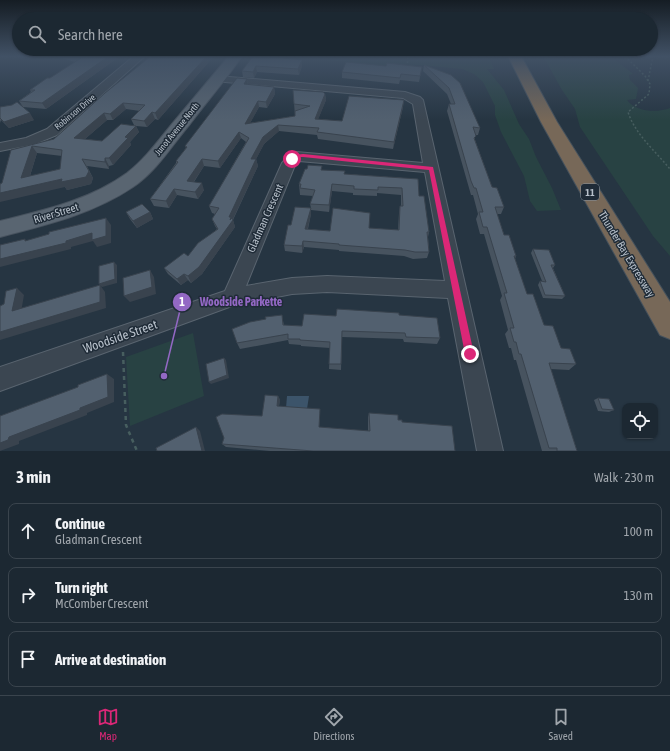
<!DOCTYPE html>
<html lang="en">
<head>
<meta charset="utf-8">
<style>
  body { margin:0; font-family:"Asap Condensed",sans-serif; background:#25303a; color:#f1f3f6 }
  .controls { position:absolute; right:12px; bottom:12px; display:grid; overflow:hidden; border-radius:8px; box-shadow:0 1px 3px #0004 }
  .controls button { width:36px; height:36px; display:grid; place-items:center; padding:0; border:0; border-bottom:1px solid #3a444d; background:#1c2832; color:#f1f3f6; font:20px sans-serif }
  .stop { position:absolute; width:12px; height:12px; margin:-9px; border:3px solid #db2777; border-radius:50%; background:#fff }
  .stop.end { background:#db2777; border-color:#fff; box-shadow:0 1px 4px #0008 }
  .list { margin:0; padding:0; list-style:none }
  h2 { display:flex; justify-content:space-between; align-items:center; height:52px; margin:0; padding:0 16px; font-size:17px }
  h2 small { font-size:13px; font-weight:400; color:#a0a6ac }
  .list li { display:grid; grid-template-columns:26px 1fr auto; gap:12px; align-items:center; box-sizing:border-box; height:56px; margin:0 8px 8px; padding:0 8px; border:1px solid #3a444d; border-radius:8px }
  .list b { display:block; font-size:15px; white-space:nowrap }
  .list p { margin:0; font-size:13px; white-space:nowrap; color:#a0a6ac }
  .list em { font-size:13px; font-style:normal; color:#a0a6ac }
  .icon { flex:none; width:22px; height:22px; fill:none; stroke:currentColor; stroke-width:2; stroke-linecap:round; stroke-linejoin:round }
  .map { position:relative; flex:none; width:670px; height:451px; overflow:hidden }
  .search { position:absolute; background:#1c2832; box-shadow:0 1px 3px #0004; left:12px; right:12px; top:12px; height:44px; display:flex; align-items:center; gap:10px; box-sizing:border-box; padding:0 14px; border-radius:22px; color:#a0a6ac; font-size:15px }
  .sheet { height:244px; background:#1c2832 }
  nav { display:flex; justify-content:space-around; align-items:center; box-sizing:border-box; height:56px; border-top:1px solid #3a444d; background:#1c2832; font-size:11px; color:#a0a6ac }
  nav a { display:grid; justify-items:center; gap:2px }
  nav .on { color:#db2777 }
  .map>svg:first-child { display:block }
  .green { fill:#284243 }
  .water { fill:#3c546a }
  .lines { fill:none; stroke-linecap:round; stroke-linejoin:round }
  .minor-casing { stroke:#59646f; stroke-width:2 }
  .major-casing { stroke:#47525e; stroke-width:2 }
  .highway-casing { stroke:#45515c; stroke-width:2 }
  .path-far1 { stroke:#475e5f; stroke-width:1.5; stroke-dasharray:2 2; stroke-linecap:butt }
  .path { stroke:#475e5f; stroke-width:2.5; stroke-dasharray:4 4; stroke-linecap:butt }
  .minor { fill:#3b4651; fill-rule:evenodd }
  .major { fill:#596571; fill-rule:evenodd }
  .highway { fill:#776858; fill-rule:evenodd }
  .wall { fill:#47535f; fill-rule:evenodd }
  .shaded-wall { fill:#39434e }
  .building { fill:#52606f; stroke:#39434e; fill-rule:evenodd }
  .route { fill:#db2777 }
  .labels { text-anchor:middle; stroke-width:3; stroke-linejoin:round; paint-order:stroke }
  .far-street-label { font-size:9px; fill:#b8c1cb; stroke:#1f2b37 }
  .shield { fill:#1f2b37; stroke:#8a949f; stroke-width:1 }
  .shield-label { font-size:10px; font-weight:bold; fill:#b8c1cb }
  .street-label { font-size:11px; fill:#b8c1cb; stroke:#1f2b37 }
  .near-street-label { font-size:13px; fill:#b8c1cb; stroke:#1f2b37 }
  .leader { fill:none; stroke:#9368c4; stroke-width:1.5 }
  .callout-dot { fill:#9368c4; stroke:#1f2b37; stroke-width:1.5 }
  .mark-label { font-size:12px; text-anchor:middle; font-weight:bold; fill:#fff }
  .callout-label { font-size:12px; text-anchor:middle; font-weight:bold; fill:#9368c4; stroke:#1f2b37; stroke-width:3; stroke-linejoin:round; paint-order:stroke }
</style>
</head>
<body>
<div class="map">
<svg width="670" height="451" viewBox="0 0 670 451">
  <rect width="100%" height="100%" fill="#263542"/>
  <!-- green -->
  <path class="green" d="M 489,56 L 494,69 L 487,69 L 504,90 L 519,124 L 529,139 L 536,157 L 552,188 L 561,210 L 537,211 L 530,201 L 524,176 L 501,132 L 495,115 L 495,106 L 483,82 L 474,74 L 462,69 L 421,65 L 388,64 L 378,69 L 357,64 L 353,62 L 249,57 Z
    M 543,56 L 611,56 L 633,74 L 629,75 L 630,80 L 638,88 L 636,99 L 627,100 C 636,112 657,113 670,108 L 670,256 L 653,236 L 580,127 L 575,109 L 562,90 Z
    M 193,333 L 204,396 L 130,426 L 126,357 Z"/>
  <!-- water -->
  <path class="water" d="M 287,396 L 309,396 L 307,409 L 286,408 Z"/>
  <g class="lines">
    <defs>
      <path id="minor" d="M 134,56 L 145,56 L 57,135 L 35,144 L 0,151 L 0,143 L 26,138 L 47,129 Z
        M 218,76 L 405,92 L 420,97 L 423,100 L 503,451 L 477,451 L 448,298 L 327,292 L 292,294 L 232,306 L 0,391 L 0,367 L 225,291 L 282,163 L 291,153 L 296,152 L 423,163 L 413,104 L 403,98 L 214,81 L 213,79 L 214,77 ZM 299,161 L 425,172 L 445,281 L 327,276 L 292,278 L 246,286 L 295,165 Z"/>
      <path id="major" d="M 229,56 L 242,56 C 226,80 207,101 190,124 C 172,145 157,171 133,187 C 93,214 46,225 0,237 L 0,221 C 44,210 90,200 127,173 C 145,159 158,141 172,124 C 191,101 210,79 229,56 Z"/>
      <path id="highway" d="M 508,56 L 521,56 L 557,122 L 670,302 L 670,339 L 660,335 L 541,122 Z"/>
    </defs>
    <!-- minor casing -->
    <use href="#minor" class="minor-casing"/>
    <!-- major casing -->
    <use href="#major" class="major-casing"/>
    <!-- highway casing -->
    <use href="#highway" class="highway-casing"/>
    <!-- path-far1 -->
    <path class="path-far1" d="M 625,56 L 645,76 L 650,84 L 649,94 L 628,112 C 635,134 655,151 670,169
      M 407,67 L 408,56
      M 648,81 L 653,56"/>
    <!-- path -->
    <path class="path" d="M 123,352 L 126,425 L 137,451"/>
    <!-- minor -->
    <use href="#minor" class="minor"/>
    <!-- major -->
    <use href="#major" class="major"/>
    <!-- highway -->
    <use href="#highway" class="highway"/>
  </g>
  <!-- wall -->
  <path class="wall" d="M 54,56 L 115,56 L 116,59 L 46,109 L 23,107 L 19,101 L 31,92 L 30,90 L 50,78 L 75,62 Z
    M 151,56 L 214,56 L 158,120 L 155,119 L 147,127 L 136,126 L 139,132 L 130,142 L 131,145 L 113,165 L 109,166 L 109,169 L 87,166 L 93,178 L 91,184 L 67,190 L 65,187 L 2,183 L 11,150 L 54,139 ZM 126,109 L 140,111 L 131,119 L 134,125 L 102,141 L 85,139 L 107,120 L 113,120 ZM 37,153 L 62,156 L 60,169 L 30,176 Z
    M 253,56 L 302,66 L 299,75 L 257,72 L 254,78 L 243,77 L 242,71 Z
    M 424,65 L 451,75 L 480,128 L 478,135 L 475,135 L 475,140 L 492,187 L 504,207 L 501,214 L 497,214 L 504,235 L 516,256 L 515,259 L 527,294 L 544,325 L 561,348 L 576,364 L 569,370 L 550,369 L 577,451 L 542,451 L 516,360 L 514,360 L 511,348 L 509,348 L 505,334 L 508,330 L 500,300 L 502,296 L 484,234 L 480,234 L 476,219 L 478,214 L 473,195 L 471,195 L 447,111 L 449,104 L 451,104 L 447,94 L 423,71 Z
    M 386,66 L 422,67 L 419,82 L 400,80 L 399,84 L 342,78 L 342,72 Z
    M 247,79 L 248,84 L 274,87 L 275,94 L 267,108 L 259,107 L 250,123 L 295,116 L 293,90 L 325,94 L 326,100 L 318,119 L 342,121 L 403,107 L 393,149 L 318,139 L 317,135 L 279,131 L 264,144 L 256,159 L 258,166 L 233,220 L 235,227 L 202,274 L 191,283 L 188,280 L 181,285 L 168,274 L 164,268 L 188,256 L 217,229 L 215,226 L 212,219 L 215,214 L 212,213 L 209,206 L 246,142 L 241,138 L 220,168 L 204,166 L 194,182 L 204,190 L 198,199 L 177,195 L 169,208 L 154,206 L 150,199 L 176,163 L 176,161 L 186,148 L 185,146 Z
    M 0,107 L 34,120 L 9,128 L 1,120 L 0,123 Z
    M 322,170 L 345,174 L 418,179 L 419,196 L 429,232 L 428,237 L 429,252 L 427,258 L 413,259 L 404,256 L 339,251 L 339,250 L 304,247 L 302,253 L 285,251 L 284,245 L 291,225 L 311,208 L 310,204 L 313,196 L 300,195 L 299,184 ZM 332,191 L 353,193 L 353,195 L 377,196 L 377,193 L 401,195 L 401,206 L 400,206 L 399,213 L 398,230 L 369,228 L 330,231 L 308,229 L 311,214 L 311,210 L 329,212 Z
    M 126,212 L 150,212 L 153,219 L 137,228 L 130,219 Z
    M 533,249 L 555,265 L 553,268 L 565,296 L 562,299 L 543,298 L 538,285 L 540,281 L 542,281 L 531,253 Z
    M 399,315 L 440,338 L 437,344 L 404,342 L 403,339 L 342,337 L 341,370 L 329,369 L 330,348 L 301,346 L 301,345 L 289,344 L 288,340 L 240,349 L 237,343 L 283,321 L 284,325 L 302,326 L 336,316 Z
    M 278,396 L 280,400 L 279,406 L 320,413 L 319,427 L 368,431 L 368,417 L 369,413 L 398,420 L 455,451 L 270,451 L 226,447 L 222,444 L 262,416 Z
    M 598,398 L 614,410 L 609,412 L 598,411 L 594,400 Z"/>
  <!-- shaded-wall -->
  <path class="shaded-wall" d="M 109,56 L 115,56 L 116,59 L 46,109 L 42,103 Z
    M 207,56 L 214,56 L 158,120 L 155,113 Z
    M 302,60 L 302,66 L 299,75 L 298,69 Z
    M 256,66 L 257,72 L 254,78 L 253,72 Z
    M 247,79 L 248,86 L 244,84 Z
    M 274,87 L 275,94 L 267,108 L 266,102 Z
    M 325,94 L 326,100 L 316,125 L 315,119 Z
    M 404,100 L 403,107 L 393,149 L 394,142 Z
    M 258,101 L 259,107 L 246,131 L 245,124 Z
    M 123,103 L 126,109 L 113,120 L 110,114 Z
    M 152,112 L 155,119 L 147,127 L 144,121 Z
    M 30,113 L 34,120 L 9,128 L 4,122 Z
    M 104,113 L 107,120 L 78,145 L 74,138 Z
    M 278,125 L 279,131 L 264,144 L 253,165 L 251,159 L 263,137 Z
    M 136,126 L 139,132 L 130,142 L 131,145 L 113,165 L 109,158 L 125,137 Z
    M 239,132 L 241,138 L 220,168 L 218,161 Z
    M 32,146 L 37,153 L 27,185 L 21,178 Z
    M 105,158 L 109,166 L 109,169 L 105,162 Z
    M 82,159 L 93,178 L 91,184 L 67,190 L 65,187 L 0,202 L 0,193 L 62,179 Z
    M 202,159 L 204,166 L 190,187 L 187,181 Z
    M 256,159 L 258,166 L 232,221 L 233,220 L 235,227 L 202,274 L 191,283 L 188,276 L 229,217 Z
    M 202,183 L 204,190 L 198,199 L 195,192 Z
    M 332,184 L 332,191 L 329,212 L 329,205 Z
    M 174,189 L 177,195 L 169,208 L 166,201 Z
    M 311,208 L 311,214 L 306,235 L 305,229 Z
    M 150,212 L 153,219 L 137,228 L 133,221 Z
    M 106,218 L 111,225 L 111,243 L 97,247 L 93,241 L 71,247 L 71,249 L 0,267 L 0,259 L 66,241 Z
    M 303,241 L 304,247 L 302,253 L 302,246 Z
    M 114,262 L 117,265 L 117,283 L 102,287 L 99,284 Z
    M 150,270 L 154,277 L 156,294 L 130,302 L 124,296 Z
    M 184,274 L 188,280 L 181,285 L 177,279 Z
    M 100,285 L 105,292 L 106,308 L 0,340 L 0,332 Z
    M 17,288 L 24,295 L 20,318 L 12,311 Z
    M 224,358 L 226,360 L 229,378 L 211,384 L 209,382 Z
    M 107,374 L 114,379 L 114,402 L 87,413 L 87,415 L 19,441 L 19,444 L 0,451 L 0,443 L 9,437 L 80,408 Z
    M 278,396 L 280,400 L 278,411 L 277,406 Z
    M 196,427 L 200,431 L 205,451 L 202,451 Z"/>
  <!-- building -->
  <path class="building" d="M 73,56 L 109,56 L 42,103 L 19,101 L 35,90 L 30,90 L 47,78 L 50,78 L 81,58 Z
    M 151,56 L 207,56 L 155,113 L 152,112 L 144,121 L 131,119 L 145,105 L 123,103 L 110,114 L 104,113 L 74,138 L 102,141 L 121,124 L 136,126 L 125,137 L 128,138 L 109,158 L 105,158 L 105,162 L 82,159 L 89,171 L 86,177 L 61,182 L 62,179 L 0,193 L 0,184 L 2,183 L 11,150 L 54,139 L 105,93 ZM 32,146 L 62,150 L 60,169 L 21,178 Z
    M 253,56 L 265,56 L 302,60 L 298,69 L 256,66 L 253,72 L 242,71 Z
    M 346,62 L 386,66 L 387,63 L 422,67 L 420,76 L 401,74 L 400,78 L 342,72 Z
    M 424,65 L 451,75 L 460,83 L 480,128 L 473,127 L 476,136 L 474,138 L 492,187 L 497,188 L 504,207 L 495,207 L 504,235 L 509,235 L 516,256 L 514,256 L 527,294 L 533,294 L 544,325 L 553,326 L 561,348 L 570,349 L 576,364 L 549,363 L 577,451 L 557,451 L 557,448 L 549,448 L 521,354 L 519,354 L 516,342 L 514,342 L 510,328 L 514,328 L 504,293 L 507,293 L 487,227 L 483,227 L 479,212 L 483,212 L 476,188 L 474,188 L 471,181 L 449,104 L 455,104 L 449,88 Z
    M 237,78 L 247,79 L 244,84 L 274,87 L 266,102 L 258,101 L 245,124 L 295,116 L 295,111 L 310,106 L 294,104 L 293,90 L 323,92 L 325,94 L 315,119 L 342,121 L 349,96 L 404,100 L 394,142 L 317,132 L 319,128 L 278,125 L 263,137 L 251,159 L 256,159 L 229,217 L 231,217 L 230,220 L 232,218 L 233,220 L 199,267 L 188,276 L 184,274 L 177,279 L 164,268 L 184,253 L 188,256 L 198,243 L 218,229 L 212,219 L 219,208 L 209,206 L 249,138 L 239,132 L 218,161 L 202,159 L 187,181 L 202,183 L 195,192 L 174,189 L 166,201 L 150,199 L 178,162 L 176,161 L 187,147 L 185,146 Z
    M 17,102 L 30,113 L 4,122 L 0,118 L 0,107 L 12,105 Z
    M 308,165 L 322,166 L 321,170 L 345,171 L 344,174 L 418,179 L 419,196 L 424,196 L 429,232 L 427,232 L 429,252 L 415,252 L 405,250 L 339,245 L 339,244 L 303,241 L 302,246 L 284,245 L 288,225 L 291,225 L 295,207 L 311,208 L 305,229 L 330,231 L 333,208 L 370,213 L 369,228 L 399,230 L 400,206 L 403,206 L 402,188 L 378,187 L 378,190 L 354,189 L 354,186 L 332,184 L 329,205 L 310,204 L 315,190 L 300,188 L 301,184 L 299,184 L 305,169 L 307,169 Z
    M 142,204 L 150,212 L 133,221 L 126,212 Z
    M 106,218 L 106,236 L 92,240 L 92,233 L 66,241 L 66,243 L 0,259 L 0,245 L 25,239 L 25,241 L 49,234 L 49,232 Z
    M 533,249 L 549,250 L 555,265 L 551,265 L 565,296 L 545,295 L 540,281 L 546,282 Z
    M 114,262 L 115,279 L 99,284 L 99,266 Z
    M 150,270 L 152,287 L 124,296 L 123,278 Z
    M 100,285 L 100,302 L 0,332 L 0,306 L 4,304 L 6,291 L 17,288 L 12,311 Z
    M 337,309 L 399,313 L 399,315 L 437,318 L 440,338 L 406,337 L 405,333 L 342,331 L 341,364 L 329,364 L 330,342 L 300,340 L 300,339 L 288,339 L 288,334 L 237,343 L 232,329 L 250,322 L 266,319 L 265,317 L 282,315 L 283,325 L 302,326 L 304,314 L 336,316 Z
    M 224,358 L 227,375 L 209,382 L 206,364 Z
    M 107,374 L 108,397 L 80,408 L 80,410 L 9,437 L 8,440 L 0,443 L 0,416 L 78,387 L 78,385 Z
    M 265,395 L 278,396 L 277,406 L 320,409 L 319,427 L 370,431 L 369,413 L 398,415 L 398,420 L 402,420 L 402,422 L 452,426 L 455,451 L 313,451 L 222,444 L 224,438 L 216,417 L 222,414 L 262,416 Z
    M 598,398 L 609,399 L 614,410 L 602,409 Z
    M 196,427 L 202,451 L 157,451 L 156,448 Z"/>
  <!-- sky -->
  <linearGradient id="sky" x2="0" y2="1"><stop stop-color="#151d24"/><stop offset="0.47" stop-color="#415165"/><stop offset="1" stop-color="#415165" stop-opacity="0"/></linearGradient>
  <rect width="670" height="120" fill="url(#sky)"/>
  <!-- route -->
  <path class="route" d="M 303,154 L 433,167 L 474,354 L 473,357 L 470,358 L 467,357 L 465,354 L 429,170 L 303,157 L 298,157 L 292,161 L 289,159 L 294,155 Z"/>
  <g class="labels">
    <!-- far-street labels -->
    <g class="far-street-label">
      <text transform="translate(75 112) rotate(-40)" y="3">Robinson Drive</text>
      <text transform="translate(177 129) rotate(-51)" y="3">Junot Avenue North</text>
    </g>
    <!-- shield labels -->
    <rect class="shield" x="581" y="184" width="18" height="16" rx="3"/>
    <g class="shield-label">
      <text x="590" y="196">11</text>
    </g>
    <!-- street labels -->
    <g class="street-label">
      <text transform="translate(56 213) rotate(-17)" y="4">River Street</text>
      <text transform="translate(265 218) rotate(-66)" y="4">Gladman Crescent</text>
      <text transform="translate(627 254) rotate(59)" y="4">Thunder Bay Expressway</text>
    </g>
    <!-- near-street labels -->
    <g class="near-street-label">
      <text transform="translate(120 336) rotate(-19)" y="5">Woodside Street</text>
    </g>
  </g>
  <!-- callouts -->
  <path class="leader" d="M164 376L182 302"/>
  <g class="callout-dot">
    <circle cx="164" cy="376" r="4"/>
    <circle cx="182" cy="302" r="10"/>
  </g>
  <g class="mark-label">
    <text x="182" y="306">1</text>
  </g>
  <g class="callout-label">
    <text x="241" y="306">Woodside Parkette</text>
  </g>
</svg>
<div class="controls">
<button><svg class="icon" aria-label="locate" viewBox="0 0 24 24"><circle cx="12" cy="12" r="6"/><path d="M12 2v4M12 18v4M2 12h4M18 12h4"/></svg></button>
</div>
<div class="stop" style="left:292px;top:159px"></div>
<div class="stop end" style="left:470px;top:354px"></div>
<div class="search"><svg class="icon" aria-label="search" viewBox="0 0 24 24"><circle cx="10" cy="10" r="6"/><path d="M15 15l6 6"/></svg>Search here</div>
</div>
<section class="sheet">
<h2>3 min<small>Walk · 230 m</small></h2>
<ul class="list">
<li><svg class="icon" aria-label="ahead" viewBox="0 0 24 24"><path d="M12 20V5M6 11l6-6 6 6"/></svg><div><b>Continue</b><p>Gladman Crescent</p></div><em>100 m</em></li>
<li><svg class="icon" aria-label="right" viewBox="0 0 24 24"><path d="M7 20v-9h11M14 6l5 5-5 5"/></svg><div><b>Turn right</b><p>McComber Crescent</p></div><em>130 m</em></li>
<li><svg class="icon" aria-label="arrive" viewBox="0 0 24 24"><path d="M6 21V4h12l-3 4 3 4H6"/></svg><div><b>Arrive at destination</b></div></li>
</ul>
</section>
<nav>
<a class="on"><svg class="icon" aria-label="map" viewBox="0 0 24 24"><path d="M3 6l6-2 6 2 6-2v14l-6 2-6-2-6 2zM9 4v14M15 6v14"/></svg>Map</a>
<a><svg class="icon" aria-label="directions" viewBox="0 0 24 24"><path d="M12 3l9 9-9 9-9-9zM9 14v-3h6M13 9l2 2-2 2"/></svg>Directions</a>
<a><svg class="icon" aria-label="saved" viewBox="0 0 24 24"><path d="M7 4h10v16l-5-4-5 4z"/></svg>Saved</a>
</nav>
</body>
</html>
